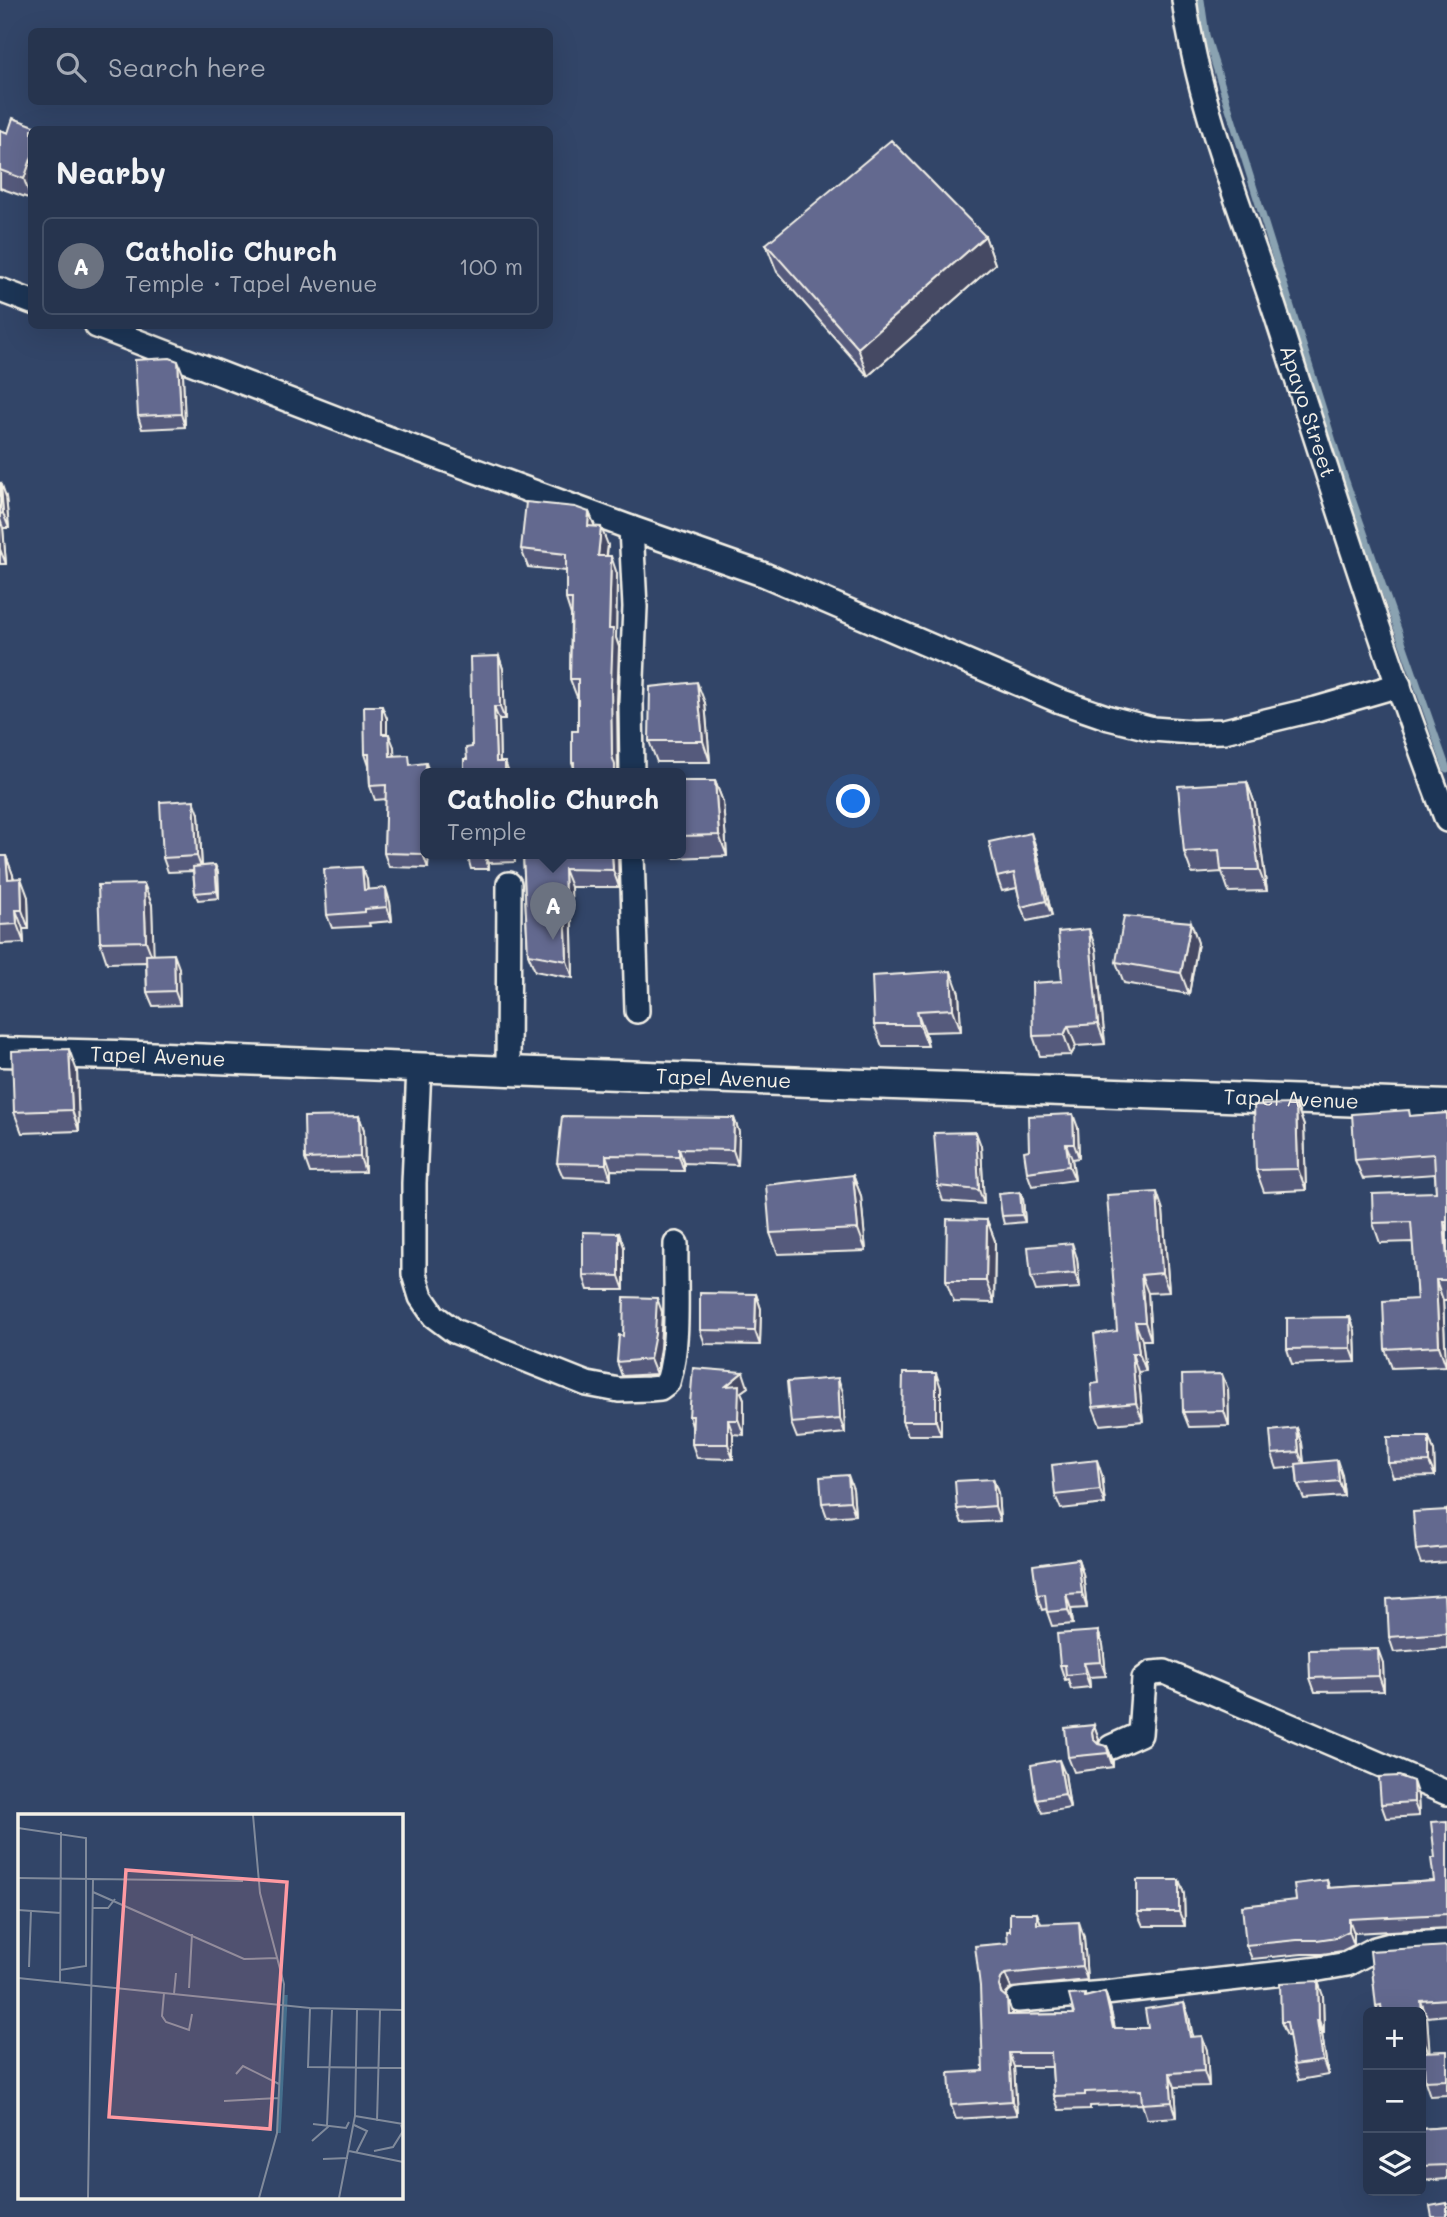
<!DOCTYPE html>
<html lang="en">
<head>
<meta charset="utf-8">
<style>
  body { margin:0; font-family:Mali,sans-serif; background:#323f58; color:#f1f3f6 }
  .controls { position:absolute; right:21px; bottom:21px; display:grid; overflow:hidden; border-radius:10px; box-shadow:0 7px 28px #0002 }
  .controls button { width:63px; height:63px; display:grid; place-items:center; padding:0; border:0; border-bottom:2px solid #424f66; background:#26344e; color:#f1f3f6; font:35px sans-serif }
  .you { position:absolute; left:854px; top:802px; width:24px; height:24px; margin:-18px; border:5px solid #fff; border-radius:50%; background:#1a73e8; box-shadow:0 0 0 10px #1a73e833 }
  .badge { display:grid; place-items:center; width:46px; height:46px; border-radius:50%; background:#ff9aa2; color:#fff; font-size:23px; font-weight:700 }
  .pin { position:absolute; translate:-50% -58px; filter:drop-shadow(0 2px 4px #0008) }
  .pin::after { content:''; position:absolute; top:37px; width:24px; height:21px; background:inherit; clip-path:polygon(0 0,100% 0,50% 100%) }
  .popup { position:absolute; left:420px; top:768px; width:266px; height:91px; box-sizing:border-box; display:grid; place-content:center; border-radius:10px; background:#26344e; filter:drop-shadow(0 2px 5px #0005); font-size:23px; white-space:nowrap; color:#a4aab6 }
  .popup b { font-size:26px; color:#f1f3f6 }
  .popup::after { content:''; position:absolute; left:50%; top:100%; margin-left:-14px; border:14px solid transparent; border-top-color:#26344e }
  .list { margin:0; padding:0; list-style:none }
  h2 { display:flex; justify-content:space-between; align-items:center; height:91px; margin:0; padding:0 28px; font-size:30px }
  h2 small { font-size:23px; font-weight:400; color:#a4aab6 }
  .list li { display:grid; grid-template-columns:46px 1fr auto; gap:21px; align-items:center; box-sizing:border-box; height:98px; margin:0 14px 14px; padding:0 14px; border:2px solid #424f66; border-radius:10px }
  .list b { display:block; font-size:26px; white-space:nowrap }
  .list p { margin:0; font-size:23px; white-space:nowrap; color:#a4aab6 }
  .list em { font-size:23px; font-style:normal; color:#a4aab6 }
  .icon { flex:none; width:38px; height:38px; fill:none; stroke:currentColor; stroke-width:2; stroke-linecap:round; stroke-linejoin:round }
  .map { position:relative; flex:none; width:1447px; height:2217px; overflow:hidden }
  .search { position:absolute; background:#26344e; box-shadow:0 7px 28px #0002; left:28px; top:28px; width:525px; height:77px; display:flex; align-items:center; gap:18px; box-sizing:border-box; padding:0 24px; border-radius:10px; color:#a4aab6; font-size:26px }
  .panel { position:absolute; background:#26344e; box-shadow:0 7px 28px #0002; left:28px; top:126px; width:525px; height:203px; border-radius:10px }
  .map>svg:first-child { display:block }
  .lines { fill:none; stroke-linecap:round; stroke-linejoin:round }
  .stream { stroke:#8aa2b1; stroke-width:7 }
  .minor-casing { stroke:#f4f1e8; stroke-width:28 }
  .tertiary-casing { stroke:#f4f1e8; stroke-width:33 }
  .minor { stroke:#1d3557; stroke-width:23 }
  .tertiary { stroke:#1d3557; stroke-width:28 }
  .wall { fill:#555a7b; stroke:#f4f1e8; stroke-width:2 }
  .shaded-wall { fill:#454a64; stroke:#f4f1e8; stroke-width:2 }
  .building { fill:#63698f; stroke:#f4f1e8; stroke-width:2 }
  .labels { text-anchor:middle; stroke-width:5; stroke-linejoin:round; paint-order:stroke }
  .street-label { font-size:21px; fill:#f4f1e8; stroke:#1d3557 }
  .inset-river { fill:none; stroke:#446e8c; stroke-width:3.5 }
  .inset-road { fill:none; stroke:#808a9b; stroke-width:2 }
  .view { fill:#ff9aa2; fill-opacity:0.15; stroke:#ff9aa2; stroke-width:3.5 }
  .inset-edge { fill:none; stroke:#f4f1e8; stroke-width:3.5 }
</style>
</head>
<body>
<div class="map">
<svg width="1447" height="2217" viewBox="0 0 1447 2217">
  <rect width="100%" height="100%" fill="#324568"/>
  <filter id="ink" filterUnits="userSpaceOnUse"><feTurbulence type="fractalNoise" baseFrequency=".0143" numOctaves="2"/><feDisplacementMap in="SourceGraphic" scale="14" xChannelSelector="R" yChannelSelector="G"/><feConvolveMatrix kernelMatrix="1 2 1 2 8 2 1 2 1" color-interpolation-filters="sRGB"/></filter>
  <g filter="url(#ink)">
    <g class="lines">
      <!-- stream -->
      <path class="stream" d="M 1201,0 L 1206,35 L 1342,470 L 1447,769"/>
      <defs>
        <g id="minor">
          <path id="s1" d="M 1184,0 C 1199,109 1242,210 1276,314 C 1331,484 1384,654 1447,820"/>
          <path d="M 0,290 L 32,302"/>
          <path d="M 97,326 L 387,438 L 631,528 L 765,575 L 1057,700 L 1109,718 L 1153,729 L 1192,732 L 1224,731 L 1316,709 L 1399,685"/>
          <path d="M 631,528 L 635,607 L 631,702 L 632,774"/>
          <path d="M 632,854 L 637,1011"/>
          <path d="M 419,1067 L 414,1183 L 414,1274 L 421,1297 L 434,1316 L 454,1331 L 587,1384 L 619,1390 L 649,1389 L 660,1388 L 668,1382 C 680,1343 675,1286 676,1244"/>
          <path d="M 508,1071 L 509,884"/>
          <path d="M 1111,1747 L 1140,1734 L 1144,1679 L 1152,1673 L 1165,1672 L 1447,1793"/>
          <path d="M 1018,2000 L 1105,1993 L 1319,1969 L 1347,1964 L 1375,1949 L 1390,1945 L 1447,1942"/>
        </g>
        <g id="tertiary">
          <path id="s2" d="M 0,1052 L 116,1055 L 508,1071 L 1447,1105"/>
        </g>
      </defs>
      <!-- minor casing -->
      <use href="#minor" class="minor-casing"/>
      <!-- tertiary casing -->
      <use href="#tertiary" class="tertiary-casing"/>
      <!-- minor -->
      <use href="#minor" class="minor"/>
      <!-- tertiary -->
      <use href="#tertiary" class="tertiary"/>
    </g>
    <!-- wall -->
    <path class="wall" d="M 0,130 L 8,133 L 32,130 L 31,199 L 0,188 Z
      M 985,236 L 995,264 L 868,376 L 777,272 L 766,244 Z
      M 183,374 L 185,427 L 142,429 L 138,416 Z
      M 0,482 L 6,497 L 9,528 L 3,528 L 6,564 L 0,564 Z
      M 589,512 L 595,526 L 608,545 L 607,556 L 617,574 L 616,638 L 619,647 L 617,702 L 618,774 L 574,768 L 572,762 L 578,731 L 578,697 L 577,697 L 570,679 L 571,615 L 566,599 L 566,571 L 528,567 L 521,549 Z
      M 499,656 L 503,669 L 505,720 L 499,720 L 500,762 L 505,762 L 509,774 L 464,774 L 467,759 L 472,747 Z
      M 705,703 L 710,762 L 657,762 L 649,741 Z
      M 387,719 L 387,734 L 394,747 L 394,756 L 428,868 L 389,867 L 384,853 L 386,799 L 375,800 L 370,786 L 369,766 L 365,754 Z
      M 681,781 L 715,781 L 723,802 L 727,856 L 673,858 L 672,854 L 681,854 Z
      M 1247,782 L 1255,804 L 1267,891 L 1229,892 L 1222,872 L 1192,874 L 1184,852 Z
      M 199,814 L 202,866 L 215,865 L 218,872 L 219,898 L 198,900 L 195,893 L 193,871 L 168,872 L 163,858 Z
      M 1036,847 L 1052,916 L 1027,921 L 1021,907 L 1017,888 L 1002,891 L 997,877 Z
      M 467,854 L 514,854 L 515,862 L 489,863 L 489,869 L 471,869 Z
      M 523,854 L 618,854 L 619,887 L 571,887 L 573,978 L 535,971 L 528,954 Z
      M 0,856 L 6,856 L 14,878 L 28,897 L 29,929 L 23,929 L 24,943 L 0,944 Z
      M 367,880 L 368,890 L 390,902 L 392,921 L 369,923 L 370,926 L 332,928 L 327,915 Z
      M 144,884 L 152,905 L 153,955 L 179,968 L 180,1005 L 153,1006 L 147,992 L 146,962 L 107,963 L 100,942 Z
      M 1191,922 L 1198,943 L 1189,994 L 1124,983 L 1116,962 Z
      M 1096,949 L 1105,1044 L 1076,1046 L 1071,1055 L 1040,1056 L 1033,1036 L 1062,981 Z
      M 959,993 L 961,1031 L 925,1032 L 928,1046 L 882,1046 L 874,1025 Z
      M 77,1071 L 79,1131 L 22,1133 L 14,1112 Z
      M 1296,1104 L 1304,1126 L 1306,1190 L 1264,1192 L 1256,1170 Z
      M 1447,1113 L 1447,1300 L 1443,1300 L 1446,1366 L 1392,1368 L 1385,1349 L 1417,1299 L 1413,1242 L 1380,1243 L 1373,1223 L 1436,1192 L 1435,1174 L 1363,1179 L 1355,1160 L 1412,1116 Z
      M 359,1116 L 364,1130 L 365,1172 L 310,1173 L 305,1159 Z
      M 734,1118 L 739,1132 L 738,1165 L 684,1163 L 684,1171 L 611,1170 L 611,1179 L 563,1177 L 557,1163 Z
      M 1078,1128 L 1079,1158 L 1072,1159 L 1075,1180 L 1032,1186 L 1027,1172 L 1029,1150 Z
      M 981,1146 L 984,1204 L 943,1201 L 938,1186 Z
      M 853,1175 L 861,1196 L 866,1251 L 778,1254 L 770,1233 Z
      M 1020,1192 L 1023,1199 L 1025,1222 L 1004,1224 L 1002,1216 Z
      M 1163,1210 L 1169,1292 L 1148,1293 L 1151,1340 L 1142,1340 L 1146,1371 L 1138,1372 L 1143,1421 L 1100,1425 L 1093,1407 L 1099,1383 L 1117,1331 Z
      M 987,1220 L 995,1241 L 994,1303 L 954,1302 L 946,1281 Z
      M 619,1233 L 624,1247 L 624,1290 L 588,1290 L 583,1275 Z
      M 1077,1258 L 1080,1288 L 1036,1291 L 1031,1277 Z
      M 756,1294 L 761,1309 L 760,1345 L 705,1344 L 700,1330 Z
      M 662,1312 L 660,1348 L 656,1374 L 622,1376 L 617,1362 L 623,1336 Z
      M 1350,1317 L 1355,1331 L 1356,1362 L 1292,1364 L 1287,1349 Z
      M 748,1387 L 741,1392 L 744,1399 L 744,1435 L 733,1434 L 733,1459 L 697,1458 L 692,1444 L 692,1426 L 689,1416 Z
      M 941,1388 L 941,1435 L 908,1435 L 902,1421 Z
      M 1228,1389 L 1229,1426 L 1189,1427 L 1183,1412 Z
      M 843,1392 L 845,1433 L 797,1438 L 791,1423 Z
      M 1297,1428 L 1302,1443 L 1304,1463 L 1342,1475 L 1344,1496 L 1304,1499 L 1298,1485 L 1296,1467 L 1277,1469 L 1272,1454 Z
      M 1429,1437 L 1434,1451 L 1435,1476 L 1393,1477 L 1388,1463 Z
      M 1102,1475 L 1105,1504 L 1061,1509 L 1055,1495 Z
      M 993,1479 L 998,1493 L 1000,1521 L 962,1523 L 957,1509 Z
      M 853,1489 L 855,1515 L 827,1517 L 822,1503 Z
      M 1447,1510 L 1447,1562 L 1421,1564 L 1416,1550 Z
      M 1078,1559 L 1083,1574 L 1087,1608 L 1071,1609 L 1073,1624 L 1052,1626 L 1046,1609 L 1042,1610 L 1037,1595 Z
      M 1444,1595 L 1447,1605 L 1447,1648 L 1394,1652 L 1389,1637 Z
      M 1098,1631 L 1103,1645 L 1106,1676 L 1089,1677 L 1090,1687 L 1071,1689 L 1068,1679 L 1065,1680 L 1060,1665 Z
      M 1383,1663 L 1384,1691 L 1315,1692 L 1310,1678 Z
      M 1094,1725 L 1099,1739 L 1098,1744 L 1107,1746 L 1113,1761 L 1113,1767 L 1074,1772 L 1068,1757 Z
      M 1065,1774 L 1070,1808 L 1042,1813 L 1036,1799 Z
      M 1418,1796 L 1419,1816 L 1386,1818 L 1381,1804 Z
      M 1447,1821 L 1447,1928 L 1354,1933 L 1354,1945 L 1342,1951 L 1322,1954 L 1302,1954 L 1252,1959 L 1246,1945 L 1296,1900 L 1327,1880 L 1330,1888 L 1434,1881 L 1435,1858 Z
      M 1179,1880 L 1184,1894 L 1185,1926 L 1143,1926 L 1137,1912 Z
      M 1037,1913 L 1041,1924 L 1084,1937 L 1087,1980 L 1011,1988 L 1006,1993 L 1005,1997 L 1007,1998 L 1012,2015 L 1074,2014 L 1085,1994 L 1085,1997 L 1105,1992 L 1110,2007 L 1115,2028 L 1148,2028 L 1184,2003 L 1189,2017 L 1193,2036 L 1207,2050 L 1209,2086 L 1175,2087 L 1177,2117 L 1147,2119 L 1142,2104 L 1090,2106 L 1090,2109 L 1059,2110 L 1054,2096 L 1052,2067 L 1014,2067 L 1017,2115 L 956,2119 L 951,2105 L 983,2071 L 1008,1943 Z
      M 1447,1946 L 1447,2015 L 1427,2017 L 1429,2052 L 1447,2051 L 1447,2095 L 1430,2096 L 1425,2081 L 1423,2058 L 1421,2058 L 1421,2012 L 1379,2012 L 1376,2006 Z
      M 1323,1996 L 1324,2034 L 1322,2034 L 1328,2075 L 1299,2080 L 1294,2065 L 1290,2036 L 1287,2036 L 1281,2022 Z
      M 1447,2127 L 1447,2179 L 1421,2181 L 1421,2129 Z"/>
    <!-- shaded-wall -->
    <path class="shaded-wall" d="M 32,156 L 32,198 L 31,199 L 24,179 Z
      M 985,236 L 995,264 L 868,376 L 858,348 Z
      M 178,361 L 183,374 L 185,427 L 181,414 Z
      M 1,482 L 6,497 L 9,528 L 3,513 Z
      M 589,512 L 596,530 L 588,526 Z
      M 0,519 L 3,528 L 6,564 L 0,549 Z
      M 601,527 L 608,545 L 604,574 L 598,556 Z
      M 611,556 L 617,574 L 616,638 L 619,647 L 617,702 L 618,774 L 615,774 L 612,756 L 609,629 Z
      M 499,656 L 503,669 L 505,720 L 500,707 Z
      M 697,682 L 705,703 L 710,762 L 703,741 Z
      M 382,706 L 387,719 L 387,748 L 382,734 Z
      M 494,707 L 499,720 L 500,774 L 496,762 Z
      M 389,734 L 394,747 L 395,769 L 390,756 Z
      M 505,762 L 509,774 L 505,774 Z
      M 426,763 L 430,774 L 425,774 Z
      M 715,781 L 723,802 L 727,856 L 719,835 Z
      M 425,782 L 425,854 L 429,854 L 428,868 L 423,854 Z
      M 1247,782 L 1255,804 L 1267,891 L 1259,870 Z
      M 194,800 L 199,814 L 202,870 L 197,856 Z
      M 1031,833 L 1036,847 L 1052,916 L 1046,901 Z
      M 484,854 L 485,854 L 489,863 L 489,869 Z
      M 612,854 L 618,854 L 619,887 L 613,870 Z
      M 6,856 L 13,875 L 15,898 L 8,879 Z
      M 215,865 L 218,872 L 219,898 L 217,891 Z
      M 362,867 L 367,880 L 368,904 L 364,890 Z
      M 564,869 L 571,887 L 573,978 L 567,961 Z
      M 21,878 L 28,897 L 29,929 L 22,910 Z
      M 144,884 L 152,905 L 154,962 L 146,941 Z
      M 386,888 L 390,902 L 392,921 L 387,907 Z
      M 16,910 L 23,929 L 24,943 L 17,924 Z
      M 1191,922 L 1198,943 L 1189,994 L 1181,973 Z
      M 1089,929 L 1096,949 L 1105,1044 L 1098,1024 Z
      M 174,954 L 179,968 L 180,1005 L 175,991 Z
      M 951,971 L 959,993 L 961,1031 L 953,1009 Z
      M 917,1011 L 925,1032 L 928,1046 L 920,1025 Z
      M 1068,1026 L 1076,1046 L 1071,1055 L 1064,1035 Z
      M 69,1049 L 77,1071 L 79,1131 L 72,1110 Z
      M 1296,1104 L 1304,1126 L 1306,1190 L 1298,1169 Z
      M 1073,1114 L 1078,1128 L 1079,1158 L 1074,1144 Z
      M 359,1116 L 364,1130 L 365,1172 L 360,1157 Z
      M 734,1118 L 739,1132 L 738,1165 L 733,1150 Z
      M 976,1132 L 981,1146 L 984,1204 L 979,1190 Z
      M 1066,1144 L 1072,1159 L 1075,1180 L 1069,1166 Z
      M 679,1149 L 684,1163 L 684,1171 L 679,1156 Z
      M 606,1155 L 611,1170 L 611,1179 L 606,1164 Z
      M 853,1175 L 861,1196 L 866,1251 L 858,1229 Z
      M 1020,1192 L 1023,1199 L 1025,1222 L 1022,1215 Z
      M 1157,1192 L 1163,1210 L 1169,1292 L 1162,1273 Z
      M 987,1220 L 995,1241 L 994,1303 L 986,1281 Z
      M 1444,1222 L 1447,1230 L 1447,1260 Z
      M 619,1233 L 624,1247 L 624,1290 L 619,1276 Z
      M 1072,1243 L 1077,1258 L 1080,1288 L 1075,1273 Z
      M 1141,1275 L 1148,1293 L 1151,1340 L 1145,1322 Z
      M 1436,1280 L 1443,1300 L 1446,1366 L 1439,1346 Z
      M 756,1294 L 761,1309 L 760,1345 L 755,1331 Z
      M 657,1298 L 662,1312 L 660,1348 L 656,1374 L 650,1359 Z
      M 1350,1317 L 1355,1331 L 1356,1362 L 1351,1348 Z
      M 1135,1322 L 1142,1340 L 1146,1371 L 1139,1353 Z
      M 1132,1353 L 1138,1372 L 1143,1421 L 1136,1403 Z
      M 743,1372 L 748,1387 L 741,1392 L 744,1399 L 744,1435 L 726,1386 Z
      M 936,1373 L 941,1388 L 941,1435 L 936,1421 Z
      M 1222,1374 L 1228,1389 L 1229,1426 L 1224,1411 Z
      M 838,1378 L 843,1392 L 845,1433 L 840,1419 Z
      M 728,1420 L 733,1434 L 733,1459 L 728,1444 Z
      M 1297,1428 L 1302,1443 L 1304,1466 L 1299,1452 Z
      M 1429,1437 L 1434,1451 L 1435,1476 L 1429,1462 Z
      M 1097,1460 L 1102,1475 L 1105,1504 L 1100,1490 Z
      M 1337,1460 L 1342,1475 L 1344,1496 L 1339,1481 Z
      M 848,1475 L 853,1489 L 855,1515 L 850,1501 Z
      M 993,1479 L 998,1493 L 1000,1521 L 995,1506 Z
      M 1078,1559 L 1083,1574 L 1087,1608 L 1082,1593 Z
      M 1066,1594 L 1071,1609 L 1073,1624 L 1068,1610 Z
      M 1444,1595 L 1447,1605 L 1447,1635 L 1446,1633 Z
      M 1098,1631 L 1103,1645 L 1106,1676 L 1101,1662 Z
      M 1378,1649 L 1383,1663 L 1384,1691 L 1379,1676 Z
      M 1084,1663 L 1089,1677 L 1090,1687 L 1085,1673 Z
      M 1094,1725 L 1099,1739 L 1097,1746 L 1093,1739 L 1092,1732 Z
      M 1107,1746 L 1113,1761 L 1113,1767 L 1108,1753 Z
      M 1059,1760 L 1065,1774 L 1070,1808 L 1065,1794 Z
      M 1413,1781 L 1418,1796 L 1419,1816 L 1414,1802 Z
      M 1179,1880 L 1184,1894 L 1185,1926 L 1179,1912 Z
      M 1037,1913 L 1042,1927 L 1037,1924 Z
      M 1349,1919 L 1354,1933 L 1354,1945 L 1349,1931 Z
      M 1079,1922 L 1084,1937 L 1087,1980 L 1082,1966 Z
      M 1005,1974 L 1011,1988 L 1006,1993 L 1004,2000 L 999,1986 L 1001,1979 Z
      M 1318,1981 L 1323,1996 L 1324,2034 L 1319,2020 Z
      M 1105,1992 L 1110,2007 L 1118,2043 L 1113,2028 Z
      M 1007,1998 L 1012,2013 L 1013,2029 L 1008,2015 Z
      M 1421,2001 L 1427,2017 L 1430,2057 L 1424,2041 Z
      M 1184,2003 L 1189,2017 L 1195,2051 L 1190,2037 Z
      M 1317,2020 L 1322,2034 L 1328,2075 L 1323,2061 Z
      M 1202,2036 L 1207,2050 L 1209,2086 L 1204,2071 Z
      M 1009,2053 L 1014,2067 L 1017,2115 L 1012,2101 Z
      M 1170,2073 L 1175,2087 L 1177,2117 L 1172,2102 Z"/>
    <!-- building -->
    <path class="building" d="M 13,118 L 40,128 L 40,130 L 32,130 L 32,156 L 24,179 L 0,170 L 0,130 L 8,133 Z
      M 891,140 L 985,236 L 858,348 L 766,244 Z
      M 170,358 L 178,361 L 181,414 L 138,416 L 135,360 Z
      M 0,482 L 3,513 L 0,514 Z
      M 526,502 L 575,507 L 589,512 L 588,526 L 601,527 L 598,556 L 611,556 L 609,629 L 613,629 L 611,684 L 612,756 L 615,765 L 615,774 L 574,774 L 574,762 L 572,762 L 572,731 L 578,731 L 578,679 L 570,679 L 572,599 L 566,599 L 566,554 L 521,549 Z
      M 499,656 L 500,707 L 494,707 L 496,762 L 505,762 L 505,774 L 464,774 L 464,759 L 467,759 L 466,748 L 472,747 L 470,657 Z
      M 697,682 L 703,741 L 649,741 L 650,687 Z
      M 364,706 L 382,706 L 382,734 L 389,734 L 390,756 L 409,755 L 410,765 L 426,763 L 423,854 L 384,853 L 386,785 L 370,786 L 369,754 L 365,754 Z
      M 681,781 L 715,781 L 719,835 L 681,836 Z
      M 1247,782 L 1259,870 L 1221,870 L 1219,850 L 1184,852 L 1178,786 Z
      M 194,800 L 197,856 L 163,858 L 160,802 Z
      M 1031,833 L 1046,901 L 1021,907 L 1014,873 L 997,877 L 989,842 Z
      M 467,854 L 484,854 L 484,856 L 467,856 Z
      M 523,854 L 612,854 L 613,870 L 564,869 L 567,961 L 528,954 Z
      M 0,856 L 6,856 L 8,879 L 21,878 L 22,910 L 16,910 L 17,924 L 0,925 Z
      M 215,865 L 217,891 L 195,893 L 193,867 Z
      M 362,867 L 364,890 L 386,888 L 387,907 L 365,909 L 365,912 L 327,915 L 324,869 Z
      M 144,884 L 146,941 L 100,942 L 98,885 Z
      M 1124,916 L 1191,922 L 1181,973 L 1116,962 Z
      M 1089,929 L 1098,1024 L 1068,1026 L 1064,1035 L 1033,1036 L 1032,983 L 1062,981 L 1058,932 Z
      M 174,954 L 175,991 L 147,992 L 146,955 Z
      M 951,971 L 953,1009 L 917,1011 L 920,1025 L 874,1025 L 872,976 Z
      M 69,1049 L 72,1110 L 14,1112 L 12,1051 Z
      M 1296,1104 L 1298,1169 L 1256,1170 L 1254,1105 Z
      M 1409,1110 L 1410,1116 L 1447,1113 L 1447,1222 L 1444,1222 L 1447,1260 L 1447,1280 L 1436,1280 L 1439,1346 L 1385,1349 L 1383,1301 L 1417,1299 L 1411,1222 L 1373,1223 L 1372,1194 L 1436,1192 L 1434,1154 L 1355,1160 L 1352,1114 Z
      M 1073,1114 L 1074,1144 L 1066,1144 L 1069,1166 L 1027,1172 L 1024,1151 L 1029,1150 L 1028,1116 Z
      M 359,1116 L 360,1157 L 305,1159 L 304,1117 Z
      M 562,1116 L 734,1118 L 733,1150 L 679,1149 L 679,1156 L 606,1155 L 606,1164 L 557,1163 Z
      M 976,1132 L 979,1190 L 938,1186 L 934,1133 Z
      M 853,1175 L 858,1229 L 770,1233 L 766,1185 Z
      M 1020,1192 L 1022,1215 L 1002,1216 L 999,1194 Z
      M 1157,1192 L 1162,1273 L 1141,1275 L 1145,1322 L 1135,1322 L 1139,1353 L 1132,1353 L 1136,1403 L 1093,1407 L 1091,1384 L 1099,1383 L 1094,1334 L 1117,1331 L 1107,1195 Z
      M 947,1219 L 987,1220 L 986,1281 L 946,1281 Z
      M 583,1232 L 619,1233 L 619,1276 L 583,1275 Z
      M 1072,1243 L 1075,1273 L 1031,1277 L 1028,1247 Z
      M 700,1293 L 756,1294 L 755,1331 L 700,1330 Z
      M 624,1297 L 657,1298 L 655,1334 L 650,1359 L 617,1362 L 619,1335 L 623,1336 Z
      M 1350,1317 L 1351,1348 L 1287,1349 L 1287,1318 Z
      M 693,1368 L 743,1372 L 726,1386 L 739,1385 L 738,1420 L 728,1420 L 728,1444 L 692,1444 L 693,1416 L 689,1416 Z
      M 903,1373 L 936,1373 L 936,1421 L 902,1421 Z
      M 1222,1374 L 1224,1411 L 1183,1412 L 1182,1375 Z
      M 838,1378 L 840,1419 L 791,1423 L 787,1382 Z
      M 1297,1428 L 1299,1452 L 1272,1454 L 1270,1431 Z
      M 1387,1437 L 1429,1437 L 1429,1462 L 1388,1463 Z
      M 1097,1460 L 1100,1490 L 1055,1495 L 1052,1465 Z
      M 1337,1460 L 1339,1481 L 1298,1485 L 1296,1464 Z
      M 848,1475 L 850,1501 L 822,1503 L 820,1477 Z
      M 993,1479 L 995,1506 L 957,1509 L 955,1481 Z
      M 1447,1510 L 1447,1547 L 1416,1550 L 1413,1512 Z
      M 1078,1559 L 1082,1593 L 1066,1594 L 1068,1610 L 1047,1612 L 1045,1594 L 1037,1595 L 1033,1565 Z
      M 1444,1595 L 1446,1633 L 1389,1637 L 1387,1599 Z
      M 1098,1631 L 1101,1662 L 1084,1663 L 1085,1673 L 1066,1675 L 1065,1665 L 1060,1665 L 1057,1634 Z
      M 1378,1649 L 1379,1676 L 1310,1678 L 1309,1650 Z
      M 1094,1725 L 1092,1732 L 1093,1739 L 1098,1744 L 1107,1746 L 1108,1753 L 1068,1757 L 1065,1728 Z
      M 1059,1760 L 1065,1794 L 1036,1799 L 1031,1765 Z
      M 1399,1776 L 1413,1781 L 1414,1802 L 1381,1804 L 1379,1777 Z
      M 1447,1821 L 1447,1914 L 1349,1919 L 1349,1931 L 1337,1937 L 1317,1940 L 1297,1940 L 1246,1945 L 1242,1906 L 1296,1900 L 1294,1884 L 1327,1880 L 1328,1888 L 1434,1881 L 1431,1858 L 1435,1858 L 1431,1822 Z
      M 1137,1880 L 1179,1880 L 1179,1912 L 1137,1912 Z
      M 1010,1913 L 1037,1913 L 1037,1924 L 1079,1922 L 1082,1966 L 1005,1974 L 1001,1979 L 999,1986 L 1001,1993 L 1007,1998 L 1008,2015 L 1074,2014 L 1069,1995 L 1085,1994 L 1085,1997 L 1105,1992 L 1113,2028 L 1148,2028 L 1145,2009 L 1184,2003 L 1190,2037 L 1202,2036 L 1204,2071 L 1170,2073 L 1172,2102 L 1142,2104 L 1141,2090 L 1085,2092 L 1085,2095 L 1054,2096 L 1051,2053 L 1009,2053 L 1012,2101 L 951,2105 L 949,2073 L 983,2071 L 980,1986 L 975,1946 L 1008,1943 L 1007,1931 L 1010,1931 Z
      M 1447,1946 L 1447,1999 L 1421,2001 L 1424,2041 L 1421,2042 L 1421,2012 L 1382,2012 L 1381,2005 L 1376,2006 L 1370,1951 Z
      M 1318,1981 L 1319,2020 L 1317,2020 L 1323,2061 L 1294,2065 L 1287,2022 L 1281,2022 L 1280,1983 Z
      M 1447,2051 L 1447,2080 L 1425,2081 L 1423,2052 Z
      M 1447,2127 L 1447,2165 L 1421,2166 L 1421,2129 Z
      M 1447,2203 L 1447,2217 L 1432,2217 L 1430,2206 Z"/>
  </g>
  <g class="labels">
    <!-- street labels -->
    <g class="street-label">
      <text dy="7" stroke="none"><textPath href="#s1" startOffset="430">Apayo Street</textPath></text>
      <text dy="7" stroke="none"><textPath href="#s2" startOffset="158">Tapel Avenue</textPath></text>
      <text dy="7" stroke="none"><textPath href="#s2" startOffset="724">Tapel Avenue</textPath></text>
      <text dy="7" stroke="none"><textPath href="#s2" startOffset="1292">Tapel Avenue</textPath></text>
    </g>
  </g>
  <!-- overview -->
  <g transform="translate(18 1814)">
    <rect width="385" height="385" fill="#324568"/>
    <path class="inset-river" d="M 261,319 L 268,181"/>
    <path class="inset-road" d="M 235,1 L 242,79 L 266,170 L 259,319 L 241,384M 0,14 L 68,24 L 68,152 L 42,156M 0,64 L 225,67M 75,78 L 226,145 L 259,144M 75,94 L 90,94 L 97,85M 0,96 L 43,99M 11,153 L 13,96M 0,164 L 292,194 L 385,196M 42,168 L 43,18M 171,174 L 174,120M 146,179 L 144,202 L 148,208 L 171,216 L 174,200M 156,180 L 158,159M 292,194 L 290,253 L 385,254M 218,260 L 225,252 L 261,270M 206,287 L 261,284M 337,302 L 385,310M 359,307 L 362,196M 295,310 L 328,314 L 331,308M 309,311 L 314,196M 336,311 L 349,317 L 338,339M 294,327 L 311,312M 331,337 L 385,348M 356,337 L 375,333 L 385,317 L 383,311M 305,345 L 330,344M 70,384 L 75,66M 321,384 L 337,302 L 339,196"/>
    <path class="view" d="M 108,56 L 269,68 L 252,315 L 91,303 Z"/>
    <rect width="385" height="385" class="inset-edge"/>
  </g>
</svg>
<div class="controls">
<button>+</button>
<button>−</button>
<button><svg class="icon" aria-label="layers" viewBox="0 0 24 24"><path d="M12 4l9 5-9 5-9-5zM3 14l9 5 9-5"/></svg></button>
</div>
<div class="you"></div>
<div class="pin badge" style="left:553px;top:940px;background:#6b7280">A</div>
<div class="popup"><b>Catholic Church</b>Temple</div>
<div class="search"><svg class="icon" aria-label="search" viewBox="0 0 24 24"><circle cx="10" cy="10" r="6"/><path d="M15 15l6 6"/></svg>Search here</div>
<section class="panel">
<h2>Nearby<small></small></h2>
<ul class="list">
<li><span class="badge" style="background:#6b7280">A</span><div><b>Catholic Church</b><p>Temple · Tapel Avenue</p></div><em>100 m</em></li>
</ul>
</section>
</div>
</body>
</html>
